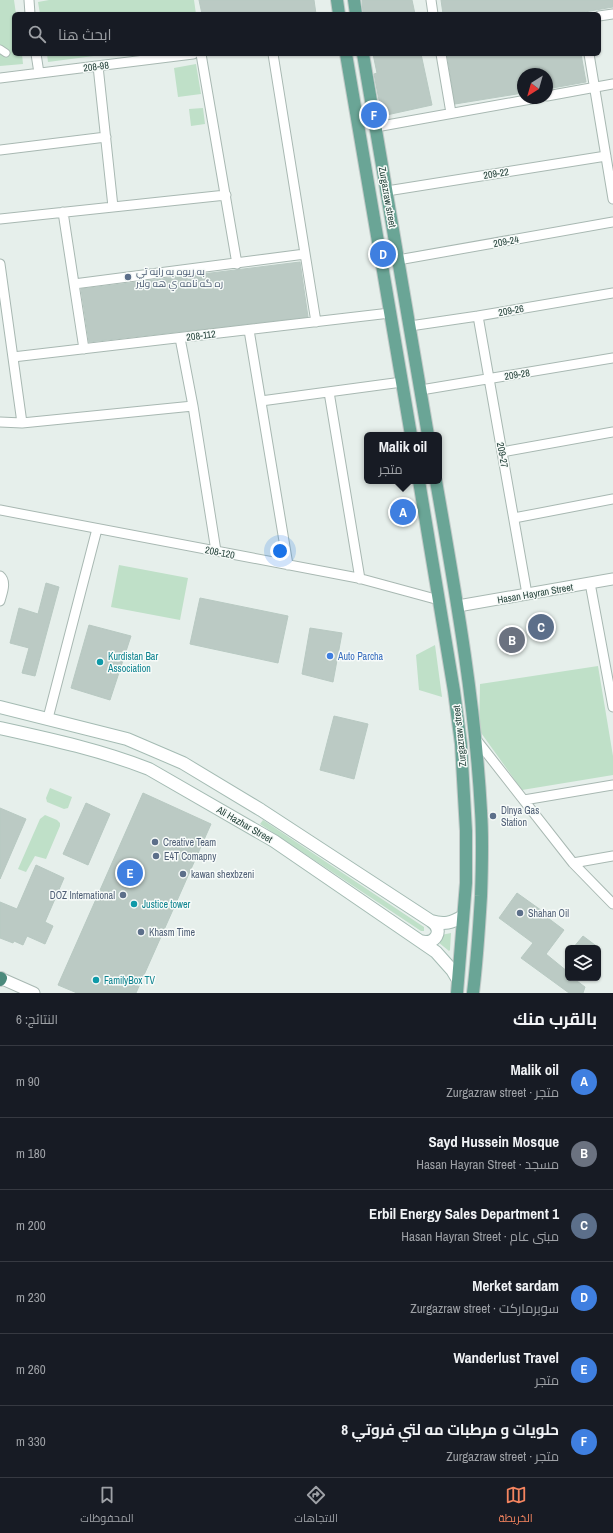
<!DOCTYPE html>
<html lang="ar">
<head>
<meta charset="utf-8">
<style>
  body { margin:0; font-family:"Archivo Narrow",Cairo,sans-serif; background:#242831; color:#f1f3f6; direction:rtl }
  .controls { position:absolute; right:12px; bottom:12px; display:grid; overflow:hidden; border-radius:6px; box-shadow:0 1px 3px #0004 }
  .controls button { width:36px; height:36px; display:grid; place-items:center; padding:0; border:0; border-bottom:1px solid #363941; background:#171b24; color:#f1f3f6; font:20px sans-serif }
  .compass { position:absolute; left:517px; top:68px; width:36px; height:36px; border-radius:50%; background:#171b24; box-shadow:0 1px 3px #0004; rotate:217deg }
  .you { position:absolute; left:280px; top:551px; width:14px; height:14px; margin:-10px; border:3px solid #fff; border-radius:50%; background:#1a73e8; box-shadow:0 0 0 6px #1a73e833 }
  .badge { display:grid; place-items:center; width:26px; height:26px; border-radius:50%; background:#f4845f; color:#fff; font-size:13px; font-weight:700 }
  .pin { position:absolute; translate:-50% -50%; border:2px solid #fff; box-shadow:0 1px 4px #0006 }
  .popup { position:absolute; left:364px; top:432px; width:78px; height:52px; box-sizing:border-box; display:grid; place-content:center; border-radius:6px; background:#171b24; filter:drop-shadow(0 1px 3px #0005); font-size:13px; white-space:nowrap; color:#9ea1a6 }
  .popup b { font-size:15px; color:#f1f3f6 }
  .popup::after { content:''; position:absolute; left:50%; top:100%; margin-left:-8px; border:8px solid transparent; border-top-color:#171b24 }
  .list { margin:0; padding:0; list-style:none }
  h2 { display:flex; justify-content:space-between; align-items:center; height:52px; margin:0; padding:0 16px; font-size:17px }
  h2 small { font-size:13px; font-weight:400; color:#9ea1a6 }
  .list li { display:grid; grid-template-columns:26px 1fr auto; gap:12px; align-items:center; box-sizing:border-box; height:72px; padding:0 16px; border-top:1px solid #363941 }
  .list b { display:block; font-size:15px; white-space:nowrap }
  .list p { margin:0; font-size:13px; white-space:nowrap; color:#9ea1a6 }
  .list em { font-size:13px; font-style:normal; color:#9ea1a6 }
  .icon { flex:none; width:22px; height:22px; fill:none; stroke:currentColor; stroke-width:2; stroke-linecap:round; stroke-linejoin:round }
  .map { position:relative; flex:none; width:613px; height:993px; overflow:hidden; direction:ltr }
  .search { position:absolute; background:#171b24; box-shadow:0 1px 3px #0004; left:12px; right:12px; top:12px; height:44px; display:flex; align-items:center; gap:10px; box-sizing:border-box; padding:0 14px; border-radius:6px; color:#9ea1a6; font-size:15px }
  .sheet { height:484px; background:#171b24 }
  nav { display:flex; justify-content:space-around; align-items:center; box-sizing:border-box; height:56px; border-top:1px solid #363941; background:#171b24; font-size:11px; color:#9ea1a6 }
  nav a { display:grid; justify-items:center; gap:2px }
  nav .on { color:#f4845f }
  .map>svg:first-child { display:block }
  .green { fill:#bfe0c8 }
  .building { fill:#bbcac4; stroke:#b8c9c2 }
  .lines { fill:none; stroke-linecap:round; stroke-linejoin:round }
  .pedestrian-casing { stroke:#a8b8b2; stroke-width:9 }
  .minor-casing { stroke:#a8b8b2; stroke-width:11 }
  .tertiary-casing { stroke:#a8b8b2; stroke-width:13 }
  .secondary-casing { stroke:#a4bbb3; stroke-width:14 }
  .primary-casing { stroke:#c2cac8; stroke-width:14 }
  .trunk-casing { stroke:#c2cac8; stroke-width:14 }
  .pedestrian { stroke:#fff; stroke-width:7 }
  .minor { stroke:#fff; stroke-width:9 }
  .tertiary { stroke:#fff; stroke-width:11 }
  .secondary { stroke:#fff; stroke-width:12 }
  .primary { stroke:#6aa596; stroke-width:12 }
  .trunk { stroke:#4c8a7c; stroke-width:12 }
  .service-dot { fill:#5c6f8a; stroke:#f7fbf9; stroke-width:1.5 }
  .shop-dot { fill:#3f7fe0; stroke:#f7fbf9; stroke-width:1.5 }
  .culture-dot { fill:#0f9aa8; stroke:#f7fbf9; stroke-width:1.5 }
  .labels { text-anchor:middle; stroke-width:3; stroke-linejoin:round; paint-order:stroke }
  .street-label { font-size:10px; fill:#24423a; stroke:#f7fbf9 }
  .service-label { font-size:10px; fill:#4e5e75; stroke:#f7fbf9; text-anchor:start }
  .culture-label { font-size:10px; fill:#0d838f; stroke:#f7fbf9; text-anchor:start }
  .shop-label { font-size:10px; fill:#366cbe; stroke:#f7fbf9; text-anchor:start }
</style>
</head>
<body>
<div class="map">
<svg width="613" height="993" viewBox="0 0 613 993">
  <rect width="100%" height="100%" fill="#e6efeb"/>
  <!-- green -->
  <path class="green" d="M 0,0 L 14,0 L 16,14 L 14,14 L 14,54 L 22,54 L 23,64 L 0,66 Z
    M 49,0 L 194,0 L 196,14 L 40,14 L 38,2 Z
    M 47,54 L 109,54 L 48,62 Z
    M 196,64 L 201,94 L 178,97 L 174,68 Z
    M 203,108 L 205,124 L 191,126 L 189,109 Z
    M 119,565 L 188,578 L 180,620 L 111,607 Z
    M 435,645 L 442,697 L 419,690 L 416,655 Z
    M 598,666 L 613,756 L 613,775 L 522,790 L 479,730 L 480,684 Z
    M 50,788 L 72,797 L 68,808 L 64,809 L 47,802 L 46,798 Z
    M 45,815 L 57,820 L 60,823 L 60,826 L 46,859 L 35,856 L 26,872 L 18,869 L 40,819 Z
    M 263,820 L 424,927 L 424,931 L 421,931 L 418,929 L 260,824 Z
    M 451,933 L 450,950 L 449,951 L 438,942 L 441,935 Z"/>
  <!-- building -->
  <path class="building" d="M 199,0 L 314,0 L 316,14 L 202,14 Z
    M 362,0 L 412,0 L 415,14 L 363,14 Z
    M 441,0 L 613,0 L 613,7 L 573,14 L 443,14 Z
    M 373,54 L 421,54 L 432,105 L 382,116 L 374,74 L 377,73 Z
    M 447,54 L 581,54 L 586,82 L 547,89 L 547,74 L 523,74 L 523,93 L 455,104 Z
    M 300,262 L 308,317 L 89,342 L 81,289 Z
    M 46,583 L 59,587 L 35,676 L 22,673 L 29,648 L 10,643 L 19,608 L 38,614 Z
    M 200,598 L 288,616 L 278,663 L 190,644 Z
    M 89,625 L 131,636 L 110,700 L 71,688 Z
    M 310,628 L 342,633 L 333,682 L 302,674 Z
    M 334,716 L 368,724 L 354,779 L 320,770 Z
    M 143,793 L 211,824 L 136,993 L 77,993 L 58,985 Z
    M 86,803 L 110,814 L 88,865 L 63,854 Z
    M 0,808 L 26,819 L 0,879 Z
    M 36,865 L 64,878 L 45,922 L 53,926 L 45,944 L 27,936 L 23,945 L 14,941 L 13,943 L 0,938 L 0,902 L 17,909 Z
    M 517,893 L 545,913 L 544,915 L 564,930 L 546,954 L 568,972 L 568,978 L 573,978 L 585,987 L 583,993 L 569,993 L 521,958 L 533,943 L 499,918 Z
    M 583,936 L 599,948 L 573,948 Z"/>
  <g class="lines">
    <defs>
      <path id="pedestrian" d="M 0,49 L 6,53"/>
      <path id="minor" d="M 29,0 L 30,14
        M 431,0 L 433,14
        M 599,16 L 613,14
        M 36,54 L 39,73
        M 201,54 L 237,264
        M 273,54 L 316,322
        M 441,54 L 451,113
        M 589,54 L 613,199
        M 98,66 L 113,207
        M 0,78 L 193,54
        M 547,96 L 613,84
        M 376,127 L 537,98
        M 0,150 L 106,137
        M 387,191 L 606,156
        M 63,212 L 84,349
        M 0,219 L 226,195
        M 398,260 L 613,222
        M 0,264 L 22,423
        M 74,284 L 305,254
        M 478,316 L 527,594
        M 410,326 L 478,316 L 613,293
        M 249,330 L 288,565
        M 180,338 L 193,406 L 216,551
        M 13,357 L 390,313
        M 421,390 L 613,358
        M 329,392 L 360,579
        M 261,401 L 402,382
        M 0,422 L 22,423 L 193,406
        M 502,452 L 613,432
        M 0,510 L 358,578 L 439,600
        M 514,518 L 613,499
        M 0,576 C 7,582 2,593 0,601
        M 590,583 L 613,707
        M 48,718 L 97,529
        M 475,738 L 573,863 L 613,904
        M 524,800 L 613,785
        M 573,863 L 613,856"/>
      <path id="tertiary" d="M 458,606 L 613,579
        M 0,978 L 34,993"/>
      <path id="secondary" d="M 0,707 L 127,739 L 183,763 L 261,810 L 431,921 C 444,925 452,923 463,916
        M 0,728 C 50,739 101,750 149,769 L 274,841 L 436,952 L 452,970 L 458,980
        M 420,941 C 435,946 445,930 431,921"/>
      <path id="primary" d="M 337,0 L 339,14
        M 354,0 L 356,14
        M 346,54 L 411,435
        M 363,54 L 428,435
        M 419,481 L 454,691 L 461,744 L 466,831 L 466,883 L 457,993
        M 436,481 C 455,590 475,700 481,811 C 483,840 482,868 481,896 C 479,929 477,961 473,993"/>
      <path id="trunk" d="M 0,980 L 1,978"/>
    </defs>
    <!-- pedestrian casing -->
    <use href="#pedestrian" class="pedestrian-casing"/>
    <!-- minor casing -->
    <use href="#minor" class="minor-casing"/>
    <!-- tertiary casing -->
    <use href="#tertiary" class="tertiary-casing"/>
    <!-- secondary casing -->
    <use href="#secondary" class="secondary-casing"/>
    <!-- primary casing -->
    <use href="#primary" class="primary-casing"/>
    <!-- trunk casing -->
    <use href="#trunk" class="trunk-casing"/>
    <!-- pedestrian -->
    <use href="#pedestrian" class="pedestrian"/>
    <!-- minor -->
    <use href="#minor" class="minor"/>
    <!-- tertiary -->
    <use href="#tertiary" class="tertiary"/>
    <!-- secondary -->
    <use href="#secondary" class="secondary"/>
    <!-- primary -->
    <use href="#primary" class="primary"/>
    <!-- trunk -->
    <use href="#trunk" class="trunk"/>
  </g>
  <!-- markers -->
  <g class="service-dot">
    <circle cx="128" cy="277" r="4"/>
    <circle cx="493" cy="816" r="4"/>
    <circle cx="155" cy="842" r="4"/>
    <circle cx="156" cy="856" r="4"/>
    <circle cx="183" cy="874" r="4"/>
    <circle cx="123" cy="895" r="4"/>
    <circle cx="520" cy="913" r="4"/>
    <circle cx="141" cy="932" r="4"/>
  </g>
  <circle class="shop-dot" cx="330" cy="656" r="4"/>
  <g class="culture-dot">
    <circle cx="100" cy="662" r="4"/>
    <circle cx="134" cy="904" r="4"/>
    <circle cx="96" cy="980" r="4"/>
  </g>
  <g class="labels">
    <!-- street labels -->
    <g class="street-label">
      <text transform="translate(96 66) rotate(-7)" y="4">208-98</text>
      <text transform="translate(496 173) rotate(-9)" y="4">209-22</text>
      <text transform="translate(388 197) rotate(80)" y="4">Zurgazraw street</text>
      <text transform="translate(506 241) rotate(-10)" y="4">209-24</text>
      <text transform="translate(511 310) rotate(-10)" y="4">209-26</text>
      <text transform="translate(201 335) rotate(-7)" y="4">208-112</text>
      <text transform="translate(517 374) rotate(-9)" y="4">209-28</text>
      <text transform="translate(503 455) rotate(80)" y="4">209-27</text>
      <text transform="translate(220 552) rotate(11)" y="4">208-120</text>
      <text transform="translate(535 593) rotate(-10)" y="4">Hasan Hayran Street</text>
      <text transform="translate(459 736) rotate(-96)" y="4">Zurgazraw street</text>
      <text transform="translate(245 824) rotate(30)" y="4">Ali Hazhar Street</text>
    </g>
    <!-- service labels -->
    <g class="service-label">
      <text x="136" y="275">به ريوه به رايه تي<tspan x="136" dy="12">ره گه نامه ي هه ولير</tspan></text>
      <text x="501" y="814">Dlnya Gas<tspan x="501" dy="12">Station</tspan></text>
      <text x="163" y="846">Creative Team</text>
      <text x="164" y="860">E4T Comapny</text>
      <text x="191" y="878">kawan shexbzeni</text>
      <text x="115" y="899" text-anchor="end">DOZ International</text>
      <text x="528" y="917">Shahan Oil</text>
      <text x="149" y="936">Khasm Time</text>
    </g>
    <!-- culture labels -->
    <g class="culture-label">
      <text x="108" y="660">Kurdistan Bar<tspan x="108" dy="12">Association</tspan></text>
      <text x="142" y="908">Justice tower</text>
      <text x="104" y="984">FamilyBox TV</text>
    </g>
    <!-- shop labels -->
    <g class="shop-label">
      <text x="338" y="660">Auto Parcha</text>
    </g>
  </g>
</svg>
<div class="controls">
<button><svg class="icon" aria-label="layers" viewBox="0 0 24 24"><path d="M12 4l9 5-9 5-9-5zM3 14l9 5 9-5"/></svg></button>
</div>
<svg class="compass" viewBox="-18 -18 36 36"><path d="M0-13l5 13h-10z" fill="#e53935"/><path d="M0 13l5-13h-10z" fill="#9ea1a6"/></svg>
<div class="you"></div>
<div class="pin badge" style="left:403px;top:512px;background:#3f7fe0">A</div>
<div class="popup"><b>Malik oil</b>متجر</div>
<div class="pin badge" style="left:512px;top:640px;background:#6b7280">B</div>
<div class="pin badge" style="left:541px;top:627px;background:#5c6f8a">C</div>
<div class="pin badge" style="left:383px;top:254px;background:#3f7fe0">D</div>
<div class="pin badge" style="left:130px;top:873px;background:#3f7fe0">E</div>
<div class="pin badge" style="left:374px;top:115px;background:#3f7fe0">F</div>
<div class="search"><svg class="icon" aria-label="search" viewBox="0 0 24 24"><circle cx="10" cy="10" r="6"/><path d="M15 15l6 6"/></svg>ابحث هنا</div>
</div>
<section class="sheet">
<h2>بالقرب منك<small>النتائج: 6</small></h2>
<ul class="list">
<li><span class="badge" style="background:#3f7fe0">A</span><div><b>Malik oil</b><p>متجر · Zurgazraw street</p></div><em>90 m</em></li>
<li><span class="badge" style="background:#6b7280">B</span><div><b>Sayd Hussein Mosque</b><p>مسجد · Hasan Hayran Street</p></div><em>180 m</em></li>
<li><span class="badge" style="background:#5c6f8a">C</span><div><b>Erbil Energy Sales Department 1</b><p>مبنى عام · Hasan Hayran Street</p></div><em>200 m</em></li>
<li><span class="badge" style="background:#3f7fe0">D</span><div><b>Merket sardam</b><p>سوبرماركت · Zurgazraw street</p></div><em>230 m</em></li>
<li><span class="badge" style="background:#3f7fe0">E</span><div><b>Wanderlust Travel</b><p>متجر</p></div><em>260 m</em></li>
<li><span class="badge" style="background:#3f7fe0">F</span><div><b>حلويات و مرطبات مه لتي فروتي 8</b><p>متجر · Zurgazraw street</p></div><em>330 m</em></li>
</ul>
</section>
<nav>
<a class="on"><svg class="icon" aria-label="map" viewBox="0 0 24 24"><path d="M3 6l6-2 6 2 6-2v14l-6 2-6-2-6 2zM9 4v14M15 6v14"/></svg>الخريطة</a>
<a><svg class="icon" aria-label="directions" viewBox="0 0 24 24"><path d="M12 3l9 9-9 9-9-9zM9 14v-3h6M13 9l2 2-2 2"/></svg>الاتجاهات</a>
<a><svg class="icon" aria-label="saved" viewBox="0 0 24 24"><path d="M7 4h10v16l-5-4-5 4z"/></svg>المحفوظات</a>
</nav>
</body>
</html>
